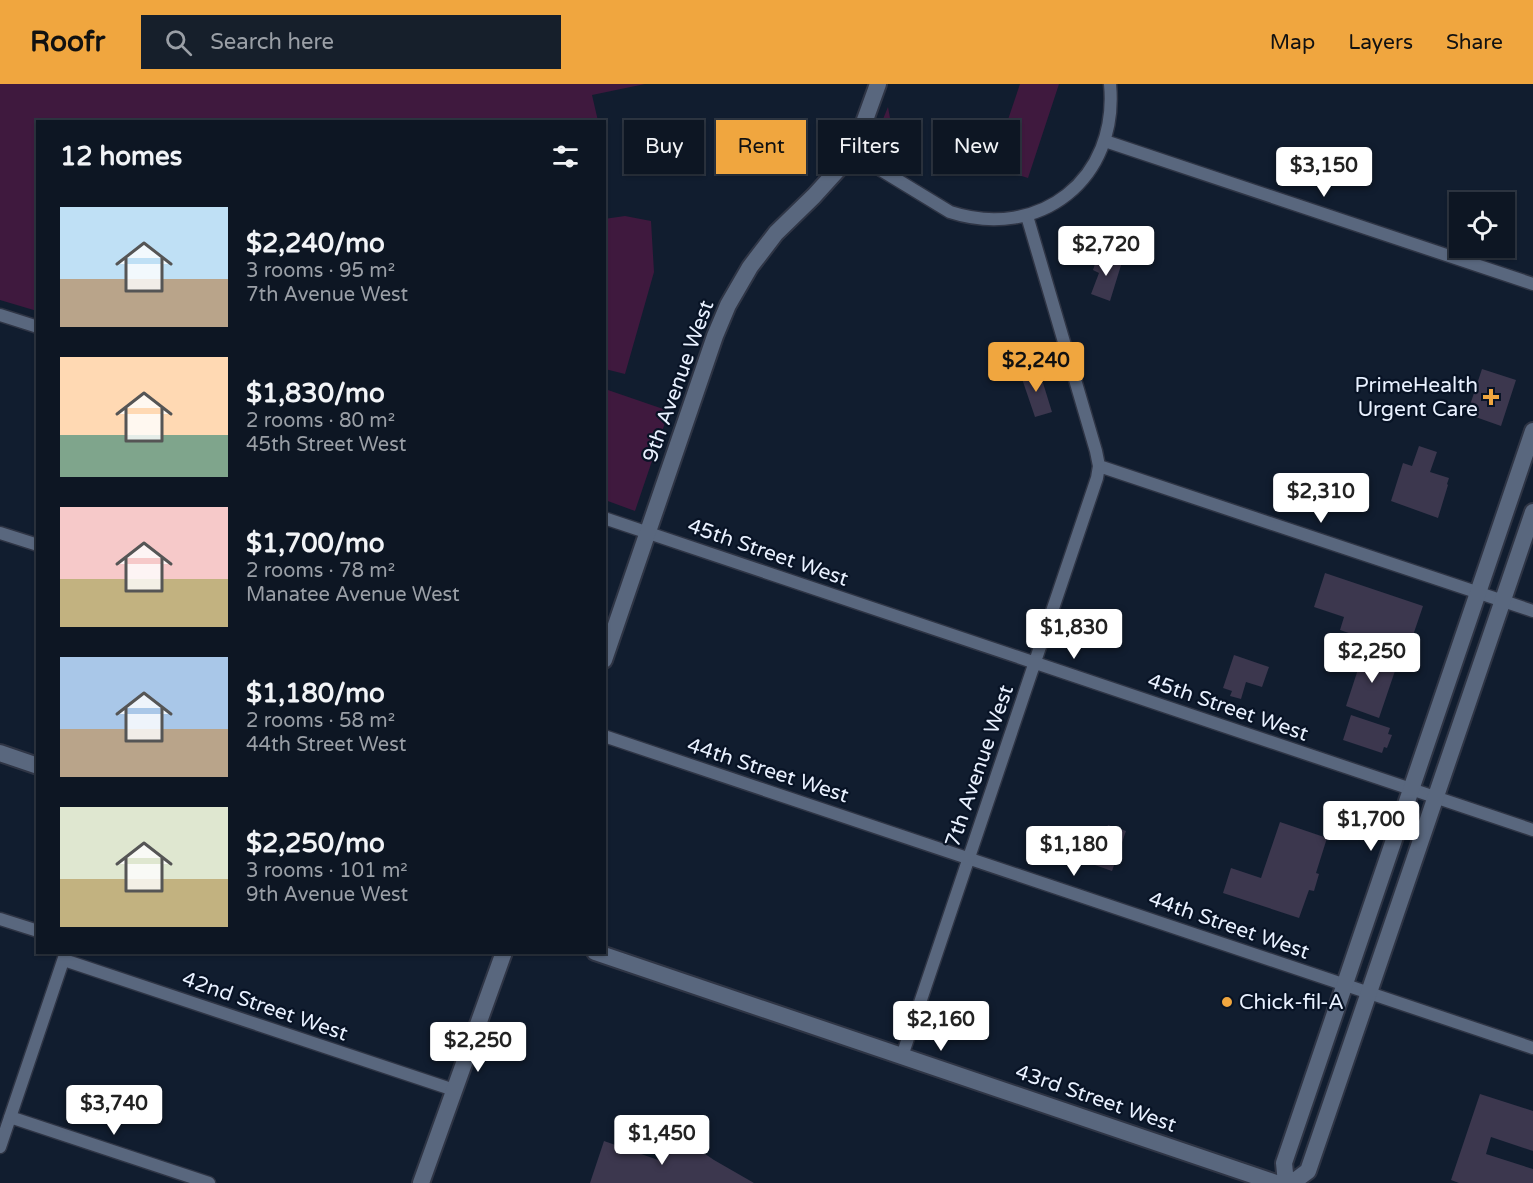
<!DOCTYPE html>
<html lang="en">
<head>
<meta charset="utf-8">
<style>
	body { margin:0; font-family:"Varela Round",sans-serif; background:#161f2b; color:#f1f3f6; height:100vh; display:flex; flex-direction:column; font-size:22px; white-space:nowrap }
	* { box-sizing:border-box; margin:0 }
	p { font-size:20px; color:#9a9fa6 }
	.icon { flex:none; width:33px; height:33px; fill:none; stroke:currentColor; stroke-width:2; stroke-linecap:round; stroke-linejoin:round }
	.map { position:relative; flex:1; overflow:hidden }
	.drawer { position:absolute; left:36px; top:36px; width:570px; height:834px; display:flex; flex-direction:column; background:#0d1623; border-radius:0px; box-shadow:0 2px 4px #0004,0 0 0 2px #2d3541 }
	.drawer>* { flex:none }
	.guide { position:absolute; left:624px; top:36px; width:570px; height:54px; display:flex; gap:12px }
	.fabs { position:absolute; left:1449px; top:108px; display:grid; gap:12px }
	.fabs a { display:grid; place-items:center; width:66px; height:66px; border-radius:0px; background:#0d1623; box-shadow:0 2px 4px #0004,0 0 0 2px #2d3541; font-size:30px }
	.price { position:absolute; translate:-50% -51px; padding:0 14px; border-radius:6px; background:#fff; color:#222; font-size:20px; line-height:39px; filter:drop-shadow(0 2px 3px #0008) }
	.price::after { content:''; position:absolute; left:50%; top:36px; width:18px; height:14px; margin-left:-9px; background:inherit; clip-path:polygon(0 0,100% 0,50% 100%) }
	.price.on { background:#f0a63f; color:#111 }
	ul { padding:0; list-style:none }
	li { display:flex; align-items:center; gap:18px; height:150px; padding:0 24px }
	li span { display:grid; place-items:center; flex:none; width:168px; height:120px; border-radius:0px; color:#555 }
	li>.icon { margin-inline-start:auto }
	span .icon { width:72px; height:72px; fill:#fffc; stroke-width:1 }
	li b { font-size:26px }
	h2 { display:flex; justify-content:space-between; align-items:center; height:72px; padding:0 24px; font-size:26px }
	.pill { padding:0 21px; border-radius:0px; background:#0d1623; box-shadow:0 2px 4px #0004,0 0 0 2px #2d3541; font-size:21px; line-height:54px }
	.pill.on { background:#f0a63f; color:#111 }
	header { display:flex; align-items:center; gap:36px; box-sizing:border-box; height:84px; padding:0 30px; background:#f0a63f; color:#111 }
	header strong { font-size:28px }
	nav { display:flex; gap:33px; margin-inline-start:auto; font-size:21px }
	.search { width:420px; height:54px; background:#161f2b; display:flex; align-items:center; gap:15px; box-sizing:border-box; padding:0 21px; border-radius:0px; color:#9a9fa6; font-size:22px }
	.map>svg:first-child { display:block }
	.green { fill:#3f193e }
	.building { fill:#3c374e }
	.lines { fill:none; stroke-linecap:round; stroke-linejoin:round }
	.street-casing { stroke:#2f3545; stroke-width:15 }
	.secondary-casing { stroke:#2f3545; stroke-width:20 }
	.street { stroke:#59677e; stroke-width:12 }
	.secondary { stroke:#59677e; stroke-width:16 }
	.poi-dot { fill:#f0a63f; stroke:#081325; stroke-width:2 }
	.labels { text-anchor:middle; stroke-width:4.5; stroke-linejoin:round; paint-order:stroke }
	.street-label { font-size:21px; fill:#e9f1ff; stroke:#081325 }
	.poi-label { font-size:21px; fill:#e9f1ff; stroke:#081325; text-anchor:end }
</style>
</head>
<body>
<header>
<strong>Roofr</strong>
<div class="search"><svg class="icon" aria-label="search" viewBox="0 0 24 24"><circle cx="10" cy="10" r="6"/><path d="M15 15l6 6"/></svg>Search here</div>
<nav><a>Map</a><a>Layers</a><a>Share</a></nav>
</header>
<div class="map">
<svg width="1533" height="1099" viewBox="0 0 1533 1099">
	<rect width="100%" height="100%" fill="#111d2f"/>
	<path class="green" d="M0,0h645l-53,11 6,26 -560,1 -1,189 -37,-11z
		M1020,0h39l-31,94 -36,-11z
		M888,23l6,33 15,28 -2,4 -29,-18 -6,-8z
		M625,132l26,5 3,51 -29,102 -20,-5 -1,-150z
		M605,305l64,22 -34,100 -30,-11z"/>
	<path class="building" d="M1098,171l24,7 -12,39 -19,-7 8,-21 -6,-3z
		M1036,284l4,15h3l9,29 -17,5 -15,-44z
		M1482,285l34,11 -15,46 -34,-12z
		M1419,362l18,6 -7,20 19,6 -2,6 1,1 -10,33 -47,-17 12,-38 9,3z
		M1325,489l98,33 -16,47 -67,-23 4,-13 -30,-10z
		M1364,567l34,11 -19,56 -33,-12z
		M1234,571l35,12 -7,20 -16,-5 -5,17 -11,-3 2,-5 -9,-3z
		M1351,631l39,13 -2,6 4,1 -5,13 -3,-1 -2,6 -39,-13z
		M1280,738l47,16 -11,35 3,1 -5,17 -5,-1 -10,28 -76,-25 8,-25 30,10z
		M1108,741l18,6 -14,40 -17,-6z
		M1480,1010l53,17v40l-42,-14 -5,17 47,15v14h-74l-8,-3z
		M674,1049l40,27 40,23h-164l14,-42 60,21 4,-6 -6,-6z"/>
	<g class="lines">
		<g class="street-casing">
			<path id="street" d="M1105,57l428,143
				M853,69l97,59c90,29 169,-33 160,-128
				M0,231l38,12
				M1099,382l434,145
				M604,434l929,312
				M0,449l38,12
				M604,652l929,312
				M0,835l38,12
				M64,876l390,130
				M902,972l195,-578 2,-12 -3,-15 -69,-235
				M10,1033l199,66
				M0,1063l66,-195"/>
		</g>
		<g class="secondary-casing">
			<path id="secondary" d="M604,576l111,-324 13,-31 22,-38 26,-34 38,-37 39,-43 25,-69
				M0,669l38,13
				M595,868l681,231
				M421,1099l83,-231
				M1286,1099l-2,-20 249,-732
				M1292,1099l16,-12 225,-659"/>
		</g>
		<use href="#street" class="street"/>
		<use href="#secondary" class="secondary"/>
	</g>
	<g class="poi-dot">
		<path d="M1488 304h6v6h6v6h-6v6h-6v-6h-6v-6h6z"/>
		<circle cx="1227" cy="918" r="6"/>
	</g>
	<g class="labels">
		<g class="street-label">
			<text transform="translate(678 297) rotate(-70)" y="7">9th Avenue West</text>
			<text transform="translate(768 468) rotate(19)" y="7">45th Street West</text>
			<text transform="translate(1228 623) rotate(19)" y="7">45th Street West</text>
			<text transform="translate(979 682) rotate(-71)" y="7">7th Avenue West</text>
			<text transform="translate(768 686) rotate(18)" y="7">44th Street West</text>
			<text transform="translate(1229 841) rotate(19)" y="7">44th Street West</text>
			<text transform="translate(265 922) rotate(19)" y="7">42nd Street West</text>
			<text transform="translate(1096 1014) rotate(19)" y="7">43rd Street West</text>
		</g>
		<g class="poi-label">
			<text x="1478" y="308">PrimeHealth<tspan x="1478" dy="24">Urgent Care</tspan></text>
			<text x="1239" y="925" text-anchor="start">Chick-fil-A</text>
		</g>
	</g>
</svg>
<div class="fabs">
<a><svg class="icon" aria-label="locate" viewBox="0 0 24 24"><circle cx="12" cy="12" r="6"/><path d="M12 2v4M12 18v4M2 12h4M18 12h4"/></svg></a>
</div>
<b class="price" style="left:1324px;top:114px">$3,150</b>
<b class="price" style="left:1106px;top:193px">$2,720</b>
<b class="price on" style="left:1036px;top:309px">$2,240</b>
<b class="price" style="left:1321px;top:440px">$2,310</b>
<b class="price" style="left:1074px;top:576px">$1,830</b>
<b class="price" style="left:1372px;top:600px">$2,250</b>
<b class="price" style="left:1371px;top:768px">$1,700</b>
<b class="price" style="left:1074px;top:793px">$1,180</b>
<b class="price" style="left:941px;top:968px">$2,160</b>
<b class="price" style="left:478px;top:989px">$2,250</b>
<b class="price" style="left:114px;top:1052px">$3,740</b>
<b class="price" style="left:662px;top:1082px">$1,450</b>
<div class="guide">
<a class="pill">Buy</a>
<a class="pill on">Rent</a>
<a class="pill">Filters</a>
<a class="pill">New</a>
</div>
<section class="drawer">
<h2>12 homes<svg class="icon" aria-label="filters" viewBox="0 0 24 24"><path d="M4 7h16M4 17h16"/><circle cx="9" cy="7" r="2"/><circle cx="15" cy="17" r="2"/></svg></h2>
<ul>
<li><span style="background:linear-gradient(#bfe0f5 60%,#b9a48a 0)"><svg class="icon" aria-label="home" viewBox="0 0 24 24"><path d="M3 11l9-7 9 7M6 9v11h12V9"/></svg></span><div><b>$2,240/mo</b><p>3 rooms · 95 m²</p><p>7th Avenue West</p></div></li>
<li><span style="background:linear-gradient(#ffd9b3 65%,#7fa58c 0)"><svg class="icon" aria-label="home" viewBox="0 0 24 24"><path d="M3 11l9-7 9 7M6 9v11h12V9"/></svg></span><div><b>$1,830/mo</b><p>2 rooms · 80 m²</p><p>45th Street West</p></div></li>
<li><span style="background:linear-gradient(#f6c9c9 60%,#c2b280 0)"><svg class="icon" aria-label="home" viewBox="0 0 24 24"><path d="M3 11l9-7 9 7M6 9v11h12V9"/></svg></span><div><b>$1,700/mo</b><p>2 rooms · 78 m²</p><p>Manatee Avenue West</p></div></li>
<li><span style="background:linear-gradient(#a9c7e8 60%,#b9a48a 0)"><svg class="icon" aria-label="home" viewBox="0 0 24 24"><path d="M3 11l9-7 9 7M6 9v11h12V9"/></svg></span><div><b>$1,180/mo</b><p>2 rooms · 58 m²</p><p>44th Street West</p></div></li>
<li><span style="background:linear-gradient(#dfe7d0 60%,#c2b280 0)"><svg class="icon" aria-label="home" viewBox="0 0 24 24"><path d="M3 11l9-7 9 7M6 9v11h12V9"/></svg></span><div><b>$2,250/mo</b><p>3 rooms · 101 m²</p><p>9th Avenue West</p></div></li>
</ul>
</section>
</div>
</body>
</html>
